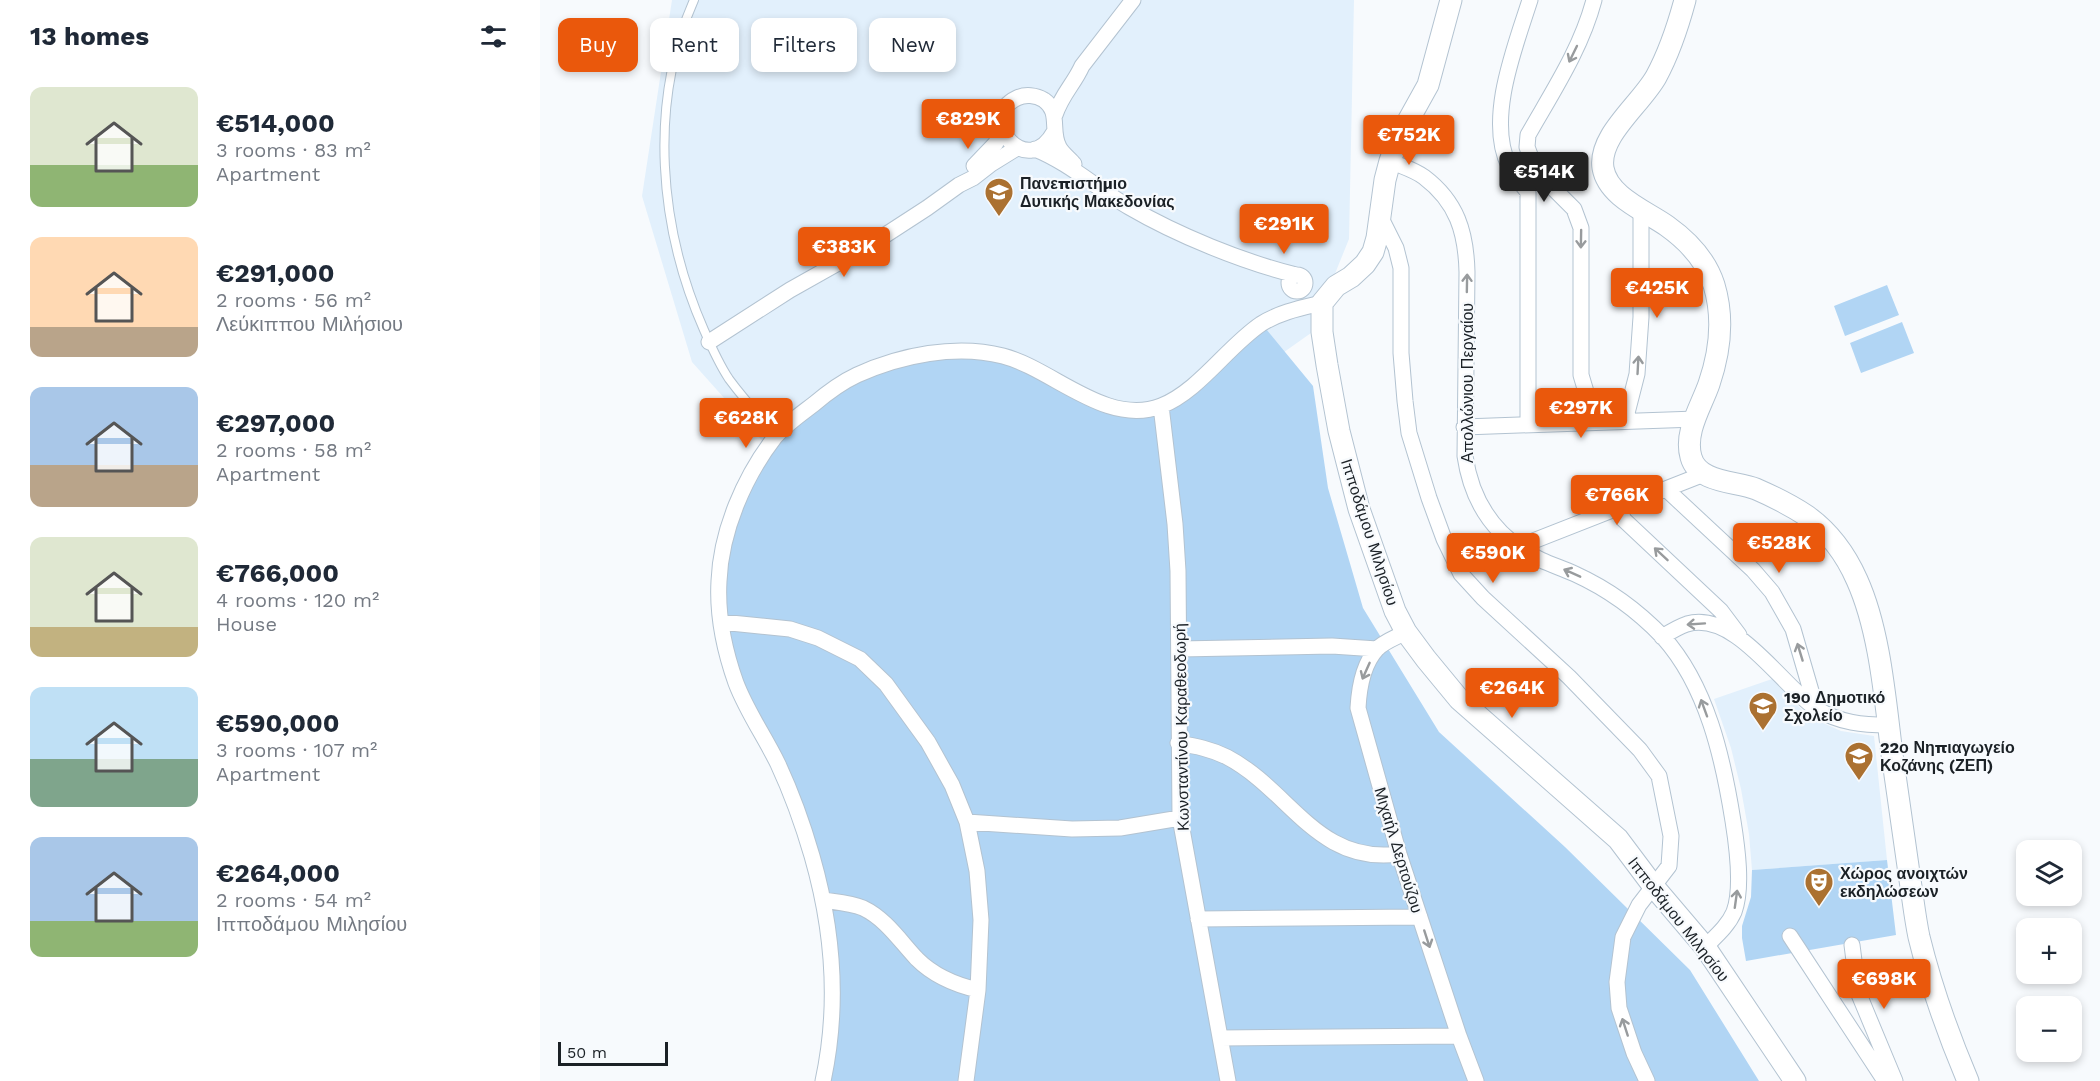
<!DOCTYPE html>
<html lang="en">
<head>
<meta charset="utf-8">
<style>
	body { margin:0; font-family:"Work Sans",sans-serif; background:#f2f2f3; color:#1f2937; height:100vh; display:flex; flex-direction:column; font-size:22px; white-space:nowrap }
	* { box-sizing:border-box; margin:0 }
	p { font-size:20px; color:#747a83 }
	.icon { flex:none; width:33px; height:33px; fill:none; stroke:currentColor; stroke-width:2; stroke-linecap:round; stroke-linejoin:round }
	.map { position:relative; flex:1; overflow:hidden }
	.drawer { display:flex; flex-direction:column; background:#fff; width:540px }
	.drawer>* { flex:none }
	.banner { position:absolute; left:18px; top:18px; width:570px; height:54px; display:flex; gap:12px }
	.tools { position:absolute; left:1476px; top:840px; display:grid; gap:12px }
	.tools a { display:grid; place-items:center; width:66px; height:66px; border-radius:12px; background:#fff; box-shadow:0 3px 9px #0003; font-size:30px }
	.scale { position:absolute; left:18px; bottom:15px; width:110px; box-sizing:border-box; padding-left:6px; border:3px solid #1b2126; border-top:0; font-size:16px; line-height:21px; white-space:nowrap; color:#1b2126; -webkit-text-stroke:4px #f7fafd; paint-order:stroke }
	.price { position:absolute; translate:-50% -51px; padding:0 14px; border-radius:6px; background:#ea580c; color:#fff; font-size:20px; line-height:39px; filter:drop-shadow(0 2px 3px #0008) }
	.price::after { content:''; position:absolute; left:50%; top:36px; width:18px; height:14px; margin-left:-9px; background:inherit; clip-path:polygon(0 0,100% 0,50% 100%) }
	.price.active { background:#222; color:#fff }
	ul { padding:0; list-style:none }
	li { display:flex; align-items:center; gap:18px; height:150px; padding:0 30px }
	li span { display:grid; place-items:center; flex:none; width:168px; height:120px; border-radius:12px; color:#555 }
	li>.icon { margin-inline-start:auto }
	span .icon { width:72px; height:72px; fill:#fffc; stroke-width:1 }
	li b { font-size:26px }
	h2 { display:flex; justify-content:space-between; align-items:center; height:72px; padding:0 30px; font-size:26px }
	.chip { padding:0 21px; border-radius:12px; background:#fff; box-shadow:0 3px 9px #0003; font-size:21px; line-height:54px }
	.chip.active { background:#ea580c; color:#fff }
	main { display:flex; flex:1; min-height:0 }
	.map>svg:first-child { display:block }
	.built { fill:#e2f0fc }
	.green { fill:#b1d5f4 }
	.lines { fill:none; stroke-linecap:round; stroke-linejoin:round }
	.lane-casing { stroke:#b3c3d1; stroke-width:10 }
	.street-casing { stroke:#b3c3d1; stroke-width:17 }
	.secondary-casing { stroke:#b3c3d1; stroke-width:23 }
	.lane { stroke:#fff; stroke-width:8 }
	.street { stroke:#fff; stroke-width:15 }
	.secondary { stroke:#fff; stroke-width:21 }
	.oneway { stroke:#989b9d }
	.labels { text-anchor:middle; stroke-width:4.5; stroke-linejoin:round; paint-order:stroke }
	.poi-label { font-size:16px; font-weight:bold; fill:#1b2126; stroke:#f7fafd; text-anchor:start }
	.street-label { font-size:16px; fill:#1b2126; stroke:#f7fafd }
</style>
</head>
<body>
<main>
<section class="drawer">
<h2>13 homes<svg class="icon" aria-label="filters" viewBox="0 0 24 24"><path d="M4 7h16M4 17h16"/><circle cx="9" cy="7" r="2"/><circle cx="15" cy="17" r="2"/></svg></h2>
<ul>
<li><span style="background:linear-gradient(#dfe7d0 65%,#8fb573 0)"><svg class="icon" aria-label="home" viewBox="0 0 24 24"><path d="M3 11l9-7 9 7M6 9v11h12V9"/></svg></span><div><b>€514,000</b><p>3 rooms · 83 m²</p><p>Apartment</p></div></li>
<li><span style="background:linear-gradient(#ffd9b3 75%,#b9a48a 0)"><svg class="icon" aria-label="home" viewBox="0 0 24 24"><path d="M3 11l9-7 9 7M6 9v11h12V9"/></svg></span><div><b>€291,000</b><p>2 rooms · 56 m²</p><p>Λεύκιππου Μιλήσιου</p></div></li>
<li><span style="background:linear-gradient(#a9c7e8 65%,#b9a48a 0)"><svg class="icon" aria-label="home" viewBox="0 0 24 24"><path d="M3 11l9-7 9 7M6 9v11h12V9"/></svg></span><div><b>€297,000</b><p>2 rooms · 58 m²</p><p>Apartment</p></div></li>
<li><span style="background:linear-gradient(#dfe7d0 75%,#c2b280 0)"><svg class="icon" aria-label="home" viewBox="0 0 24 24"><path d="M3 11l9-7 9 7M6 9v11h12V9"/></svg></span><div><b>€766,000</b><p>4 rooms · 120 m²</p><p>House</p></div></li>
<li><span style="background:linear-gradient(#bfe0f5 60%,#7fa58c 0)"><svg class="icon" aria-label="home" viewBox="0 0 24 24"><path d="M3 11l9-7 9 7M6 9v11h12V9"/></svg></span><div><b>€590,000</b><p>3 rooms · 107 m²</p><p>Apartment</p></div></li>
<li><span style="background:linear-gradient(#a9c7e8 70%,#8fb573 0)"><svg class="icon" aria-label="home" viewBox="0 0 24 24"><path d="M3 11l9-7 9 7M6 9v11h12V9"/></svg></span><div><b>€264,000</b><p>2 rooms · 54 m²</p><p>Ιπποδάμου Μιλησίου</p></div></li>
</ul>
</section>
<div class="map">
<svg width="1560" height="1081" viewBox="0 0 1560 1081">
	<rect width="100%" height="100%" fill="#f7fafd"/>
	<path class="built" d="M132,0h682l-5,239 -38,94 -174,123 -345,18 -100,-112 -50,-166z
		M1232,679l29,30 22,14 18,8 33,5 13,124 -135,10 -3,-36 -8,-45 -10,-41 -17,-49z"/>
	<path class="green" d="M1347,285l12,30 -54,21 -11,-30z
		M1362,322l12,31 -53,20 -11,-30z
		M722,324l51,62 15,102 35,120 76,124 126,115 125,123 69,111h-936l10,-82 -21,-141 -67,-152 -26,-125 34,-113 78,-77 101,-38 72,3 94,46 63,4z
		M1347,860l9,75 -150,26 -4,-23v-12l9,-29 1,-27z"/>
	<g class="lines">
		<g class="lane-casing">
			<path id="lane" d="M154,0c-46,104 -35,228 10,330 7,16 15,34 25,49 14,19 31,38 48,56"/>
		</g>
		<g class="street-casing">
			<path id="street" d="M1054,0c-13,49 -41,91 -66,135l-1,12 9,24 38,38 7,19v147l14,47
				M515,115c7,-21 19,-31 27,-49l51,-66
				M514,132c-27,49 -79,-14 -37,-34 8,-4 19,-3 27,2 17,12 6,31 15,47 3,6 11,12 15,17
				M495,149c35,14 62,40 94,58 48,28 114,55 167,68
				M850,161c11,5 25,9 34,16 33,25 42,55 43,95l-2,184c7,48 31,83 76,104 11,5 23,9 34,14 33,15 63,37 88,63 44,49 60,121 70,184 4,25 10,67 1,91 -6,14 -18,24 -29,35
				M434,166l22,-23 5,-16
				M841,218l15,30 5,20v85l4,48 4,32 20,65 15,41 17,35 22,24 86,79 71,73 19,26 12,60 -2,30 -30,39 -16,32 -6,45 2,26 15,45 13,28
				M749 283a8 8 0 1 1 16 0a8 8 0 1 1-16 0Z
				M169,342l81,-52 80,-45 57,-37 32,-23 14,-7 18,-14 26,-16
				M621,406l14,118 3,47 2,247 48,263
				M1085,421l12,-47 4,-57v-108
				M988,425v-233c-7,-8 -14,-16 -19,-26 -23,-47 6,-119 21,-166
				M924,427l232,-8
				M1126,489l87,81 19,22 21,37 23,79
				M1083,506l-1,12 99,93 18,24
				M978,547l186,-73
				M181,622l69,7 28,9 42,21 26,25 42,58 24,43 15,37 10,49 4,49 -3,70 -12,91
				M866,632c-9,5 -23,10 -29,17 -14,15 -18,40 -19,59l41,146 60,182 17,45
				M1122,637c8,-5 16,-10 25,-13 49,-14 95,63 130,85 23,14 46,16 71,16
				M639,649l153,-3 45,3
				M638,743c17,3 33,6 49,14 63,33 90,108 172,97
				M427,822l105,7 48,-1 60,-10
				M283,900c13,2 28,3 40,8 23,11 37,33 54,51 16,16 39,26 61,31
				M658,919l222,-2
				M1250,936l95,145
				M1312,945l6,47 37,89
				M680,1038l239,-2
				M283,1081c16,-74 10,-152 -11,-225 -9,-31 -20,-62 -34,-92 -13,-27 -31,-52 -42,-81 -11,-31 -19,-68 -17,-102 2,-50 25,-104 56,-144 10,-12 26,-23 39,-33 13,-11 28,-22 43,-29 44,-20 99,-31 146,-19 50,13 103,71 158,50 38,-15 66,-59 100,-82 19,-12 40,-16 61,-21"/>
		</g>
		<g class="secondary-casing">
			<path id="secondary" d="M911,0l-23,85 -30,54 -8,22 -5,19 -8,58 -4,14 -8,12 -14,13 -15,9 -14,17v29l5,33 12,66 20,78 36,102 11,21 20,27 33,40 159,140 36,48 51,60 90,134
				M1145,0c-7,26 -16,53 -29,77 -16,28 -58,59 -53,91 5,29 43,43 64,58 21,15 39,34 47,59 10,33 6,67 -5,99 -8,23 -25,48 -18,73 7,26 44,24 65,32 16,7 36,17 51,27 22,16 39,39 50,64 23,51 28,119 35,174 6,42 12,84 18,126 3,19 5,38 9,57 12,49 29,97 49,144"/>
		</g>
		<use href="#lane" class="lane"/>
		<use href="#street" class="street"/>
		<use href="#secondary" class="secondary"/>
	</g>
	<defs><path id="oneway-shaft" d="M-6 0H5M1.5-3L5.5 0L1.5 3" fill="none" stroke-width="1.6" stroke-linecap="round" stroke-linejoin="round" transform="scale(1.5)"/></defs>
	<g class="oneway">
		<use href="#oneway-shaft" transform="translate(1033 54) rotate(116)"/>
		<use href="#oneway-shaft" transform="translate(1041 239) rotate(91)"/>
		<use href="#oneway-shaft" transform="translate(927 283) rotate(-89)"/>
		<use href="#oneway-shaft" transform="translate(1098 365) rotate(-87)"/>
		<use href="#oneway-shaft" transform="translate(1121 554) rotate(-137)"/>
		<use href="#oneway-shaft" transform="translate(1032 573) rotate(-156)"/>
		<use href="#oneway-shaft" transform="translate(1156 624) rotate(176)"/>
		<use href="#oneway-shaft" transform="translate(1260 652) rotate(-107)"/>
		<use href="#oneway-shaft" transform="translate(826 671) rotate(114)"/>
		<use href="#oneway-shaft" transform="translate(1164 708) rotate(-110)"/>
		<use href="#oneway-shaft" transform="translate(1196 899) rotate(-82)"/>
		<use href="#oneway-shaft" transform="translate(887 939) rotate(72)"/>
		<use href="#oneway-shaft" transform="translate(1085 1027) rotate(-108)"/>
	</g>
	<defs>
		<g id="university-pin" transform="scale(1.5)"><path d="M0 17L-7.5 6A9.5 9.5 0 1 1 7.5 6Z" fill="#ab7131" stroke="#f7fafd"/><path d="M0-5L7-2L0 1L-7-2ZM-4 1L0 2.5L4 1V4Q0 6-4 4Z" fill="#fff"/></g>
		<g id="school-pin" transform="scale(1.5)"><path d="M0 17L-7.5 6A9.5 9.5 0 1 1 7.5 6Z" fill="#ab7131" stroke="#f7fafd"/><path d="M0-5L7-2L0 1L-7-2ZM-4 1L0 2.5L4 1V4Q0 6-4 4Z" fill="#fff"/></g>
		<g id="theatre-pin" transform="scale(1.5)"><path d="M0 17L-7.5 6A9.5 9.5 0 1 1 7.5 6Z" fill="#ab7131" stroke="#f7fafd"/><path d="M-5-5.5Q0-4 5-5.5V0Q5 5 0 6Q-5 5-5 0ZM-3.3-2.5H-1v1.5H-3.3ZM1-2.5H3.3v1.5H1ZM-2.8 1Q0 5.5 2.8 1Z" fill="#fff"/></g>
	</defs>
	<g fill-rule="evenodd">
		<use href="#university-pin" x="459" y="192"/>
		<use href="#school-pin" x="1223" y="706"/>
		<use href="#school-pin" x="1319" y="756"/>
		<use href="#theatre-pin" x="1279" y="882"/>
	</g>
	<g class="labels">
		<g class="poi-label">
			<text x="480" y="189">Πανεπιστήμιο<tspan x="480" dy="18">Δυτικής Μακεδονίας</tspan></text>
			<text x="1244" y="703">19ο Δημοτικό<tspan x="1244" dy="18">Σχολείο</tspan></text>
			<text x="1340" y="753">22ο Νηπιαγωγείο<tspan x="1340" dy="18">Κοζάνης (ΖΕΠ)</tspan></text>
			<text x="1300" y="879">Χώρος ανοιχτών<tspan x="1300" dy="18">εκδηλώσεων</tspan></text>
		</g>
		<g class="street-label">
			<text transform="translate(927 383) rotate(-90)" y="6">Απολλώνιου Περγαίου</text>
			<text transform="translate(830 532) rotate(72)" y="6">Ιπποδάμου Μιλησίου</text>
			<text transform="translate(641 727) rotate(-91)" y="6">Κωνσταντίνου Καραθεοδωρή</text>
			<text transform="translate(859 850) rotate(73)" y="6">Μιχαήλ Δερτούζου</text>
			<text transform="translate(1139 919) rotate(52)" y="6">Ιπποδάμου Μιλησίου</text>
		</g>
	</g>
</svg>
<div class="tools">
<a><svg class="icon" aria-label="layers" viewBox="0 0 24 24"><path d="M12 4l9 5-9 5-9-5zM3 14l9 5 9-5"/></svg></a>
<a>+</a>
<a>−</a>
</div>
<div class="scale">50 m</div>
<b class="price" style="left:428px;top:150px">€829K</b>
<b class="price" style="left:869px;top:166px">€752K</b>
<b class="price active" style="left:1004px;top:203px">€514K</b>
<b class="price" style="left:744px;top:255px">€291K</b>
<b class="price" style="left:304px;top:278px">€383K</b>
<b class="price" style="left:1117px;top:319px">€425K</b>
<b class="price" style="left:1041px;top:439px">€297K</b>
<b class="price" style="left:206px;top:449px">€628K</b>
<b class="price" style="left:1077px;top:526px">€766K</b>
<b class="price" style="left:1239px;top:574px">€528K</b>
<b class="price" style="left:953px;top:584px">€590K</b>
<b class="price" style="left:972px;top:719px">€264K</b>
<b class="price" style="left:1344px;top:1010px">€698K</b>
<div class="banner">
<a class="chip active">Buy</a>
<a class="chip">Rent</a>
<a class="chip">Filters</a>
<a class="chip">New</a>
</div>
</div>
</main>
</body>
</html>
